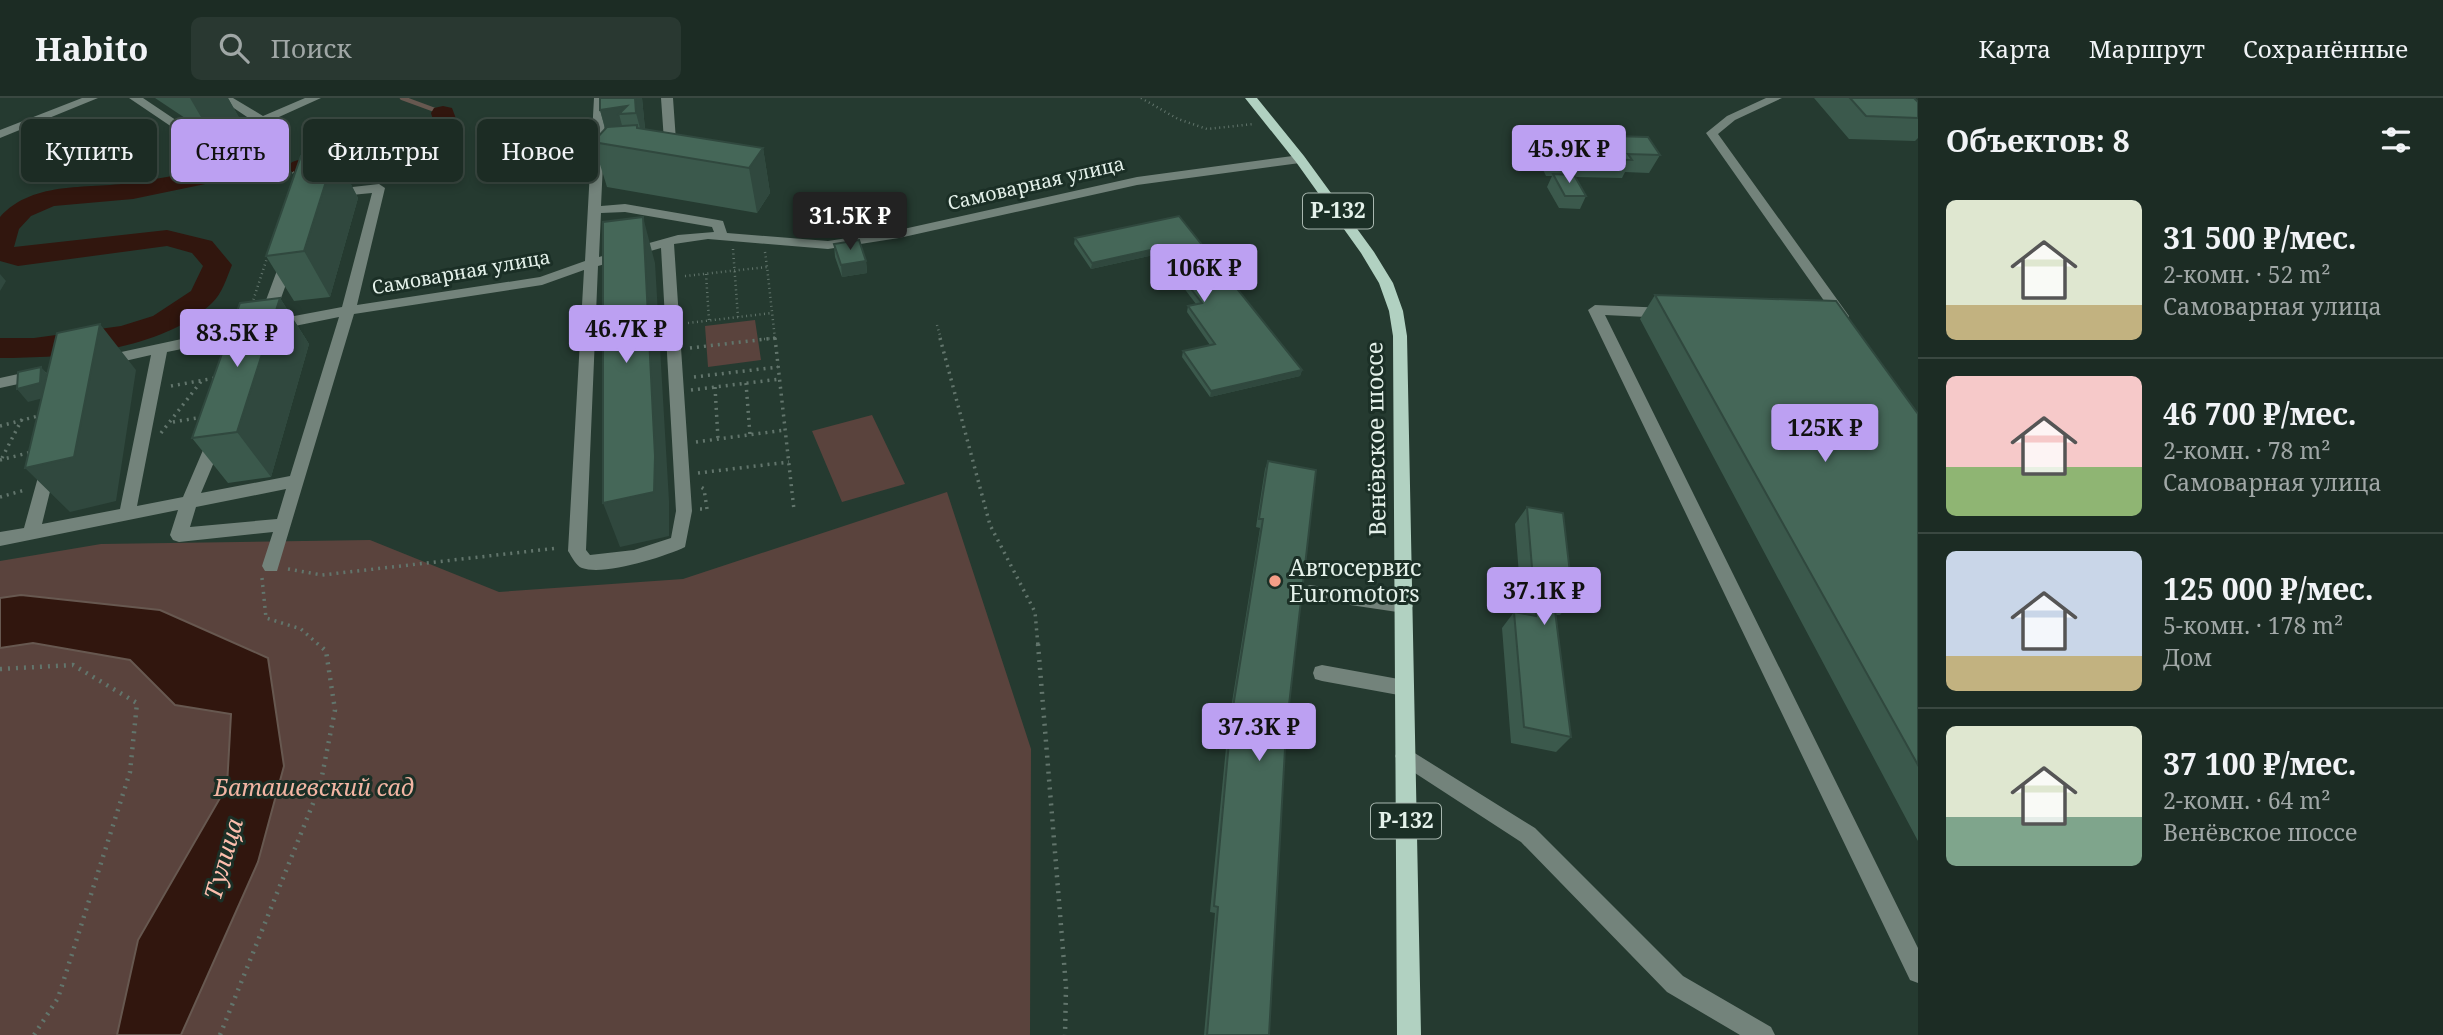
<!DOCTYPE html>
<html lang="ru">
<head>
<meta charset="utf-8">
<style>
	body { margin:0; font-family:"Noto Serif",serif; background:#293831; color:#f1f3f6; height:100vh; display:flex; flex-direction:column; font-size:26px; white-space:nowrap }
	* { box-sizing:border-box; margin:0 }
	p { font-size:23px; color:#a0a7a6 }
	.icon { flex:none; width:38px; height:38px; fill:none; stroke:currentColor; stroke-width:2; stroke-linecap:round; stroke-linejoin:round }
	.map { position:relative; flex:1; overflow:hidden }
	.panel { display:flex; flex-direction:column; background:#1c2c24; width:525px }
	.panel>* { flex:none }
	.hud { position:absolute; left:21px; top:21px; width:665px; height:63px; display:flex; gap:14px }
	.price { position:absolute; translate:-50% -60px; padding:0 16px; border-radius:7px; background:#bca0f2; color:#111; font-size:23px; line-height:46px; filter:drop-shadow(0 2px 4px #0008) }
	.price::after { content:''; position:absolute; left:50%; top:42px; width:21px; height:16px; margin-left:-10px; background:inherit; clip-path:polygon(0 0,100% 0,50% 100%) }
	.price.selected { background:#222; color:#fff }
	ul { padding:0; list-style:none }
	li { display:flex; align-items:center; gap:21px; height:175px; padding:0 28px }
	li+li { border-top:2px solid #3a4841 }
	li span { display:grid; place-items:center; flex:none; width:196px; height:140px; border-radius:10px; color:#555 }
	li>.icon { margin-inline-start:auto }
	span .icon { width:84px; height:84px; fill:#fffc; stroke-width:1 }
	li b { font-size:30px }
	h2 { display:flex; justify-content:space-between; align-items:center; height:84px; padding:0 28px; font-size:30px }
	.pill { padding:0 24px; border-radius:10px; background:#1c2c24; box-shadow:0 4px 10px #0003,0 0 0 2px #3a4841; font-size:24px; line-height:63px }
	.pill.selected { background:#bca0f2; color:#111 }
	header { display:flex; align-items:center; gap:42px; box-sizing:border-box; height:98px; padding:0 35px; background:#1c2c24; border-bottom:2px solid #3a4841 }
	header strong { font-size:33px }
	nav { display:flex; gap:38px; margin-inline-start:auto; font-size:24px }
	.search { width:490px; height:63px; background:#293831; display:flex; align-items:center; gap:18px; box-sizing:border-box; padding:0 24px; border-radius:10px; color:#a0a7a6; font-size:26px }
	main { display:flex; flex:1; min-height:0 }
	.map>svg:first-child { display:block }
	.green { fill:#5a433d }
	.water { fill:#31160e; stroke:#675850; stroke-width:2 }
	.lines { fill:none; stroke-linecap:round; stroke-linejoin:round }
	.stream { stroke:#675850; stroke-width:4.5 }
	.river { fill:#31160e; fill-rule:evenodd }
	.path-far2 { stroke:#62756c; stroke-width:2.5; stroke-dasharray:1 3.5; stroke-linecap:butt }
	.path-far1 { stroke:#62756c; stroke-width:3.5; stroke-dasharray:2 5; stroke-linecap:butt }
	.path { stroke:#62756c; stroke-width:4.5; stroke-dasharray:2 6; stroke-linecap:butt }
	.minor { fill:#73837b; fill-rule:evenodd }
	.major { fill:#b1d1c1; fill-rule:evenodd }
	.wall { fill:#3b594c }
	.shaded-wall { fill:#30483e }
	.building { fill:#456758; stroke:#30483e; stroke-width:2 }
	.poi-dot { fill:#f49e87; stroke:#1b2f26; stroke-width:2.5 }
	.labels { text-anchor:middle; stroke-width:6; stroke-linejoin:round; paint-order:stroke }
	.far-street-label { font-size:19px; fill:#e4f1ea; stroke:#1b2f26 }
	.shield { fill:#1b2f26; stroke:#a8b7af; stroke-width:2 }
	.shield-label { font-size:21px; font-weight:bold; fill:#e4f1ea }
	.street-label { font-size:23px; fill:#e4f1ea; stroke:#1b2f26 }
	.poi-label { font-size:23px; fill:#e4f1ea; stroke:#1b2f26; text-anchor:start }
	.park-label { font-size:23px; font-style:italic; fill:#f3b5a3; stroke:#1b2f26 }
	.water-label { font-size:24px; font-style:italic; fill:#fdbead; stroke:#1b2f26 }
</style>
</head>
<body>
<header>
<strong>Habito</strong>
<div class="search"><svg class="icon" aria-label="search" viewBox="0 0 24 24"><circle cx="10" cy="10" r="6"/><path d="M15 15l6 6"/></svg>Поиск</div>
<nav><a>Карта</a><a>Маршрут</a><a>Сохранённые</a></nav>
</header>
<main>
<div class="map">
<svg width="1918" height="937" viewBox="0 0 1918 937">
	<rect width="100%" height="100%" fill="#253a30"/>
	<path class="green" d="M755,222l6,40 -53,7 -3,-41z
		M872,317l33,69 -63,18 -30,-71z
		M947,394l84,257 -1,286h-1030v-474l101,-17 269,-4 129,52 184,-13z"/>
	<path class="water" d="M21,497l139,15 108,48 16,108 -26,96 -77,173h-64l21,-95 89,-154 4,-72 -56,-9 -45,-45 -97,-17 -33,5v-50z"/>
	<g class="lines">
		<path class="stream" d="M402,0l41,15"/>
		<path class="river" d="M443,8l9,2 9,24c-29,42 -114,44 -160,43l-9,-3 -4,-5 4,-5 9,-3c50,2 93,0 135,-29l-5,-17 3,-5z
			M269,58l9,3 4,5 -4,5 -145,30 -79,7 -23,10 -12,13 -5,18 153,-17 45,11 20,24c-5,12 -10,29 -20,38 -51,48 -145,55 -212,55v-20h34l87,-12 32,-10 38,-25 12,-25 -11,-13 -25,-7 -149,20 -18,-5v-44c34,-38 91,-27 137,-35 44,-7 88,-17 132,-26z"/>
		<path class="path-far2" d="M1141,0l37,21 29,10 47,-5
			M255,42l41,35
			M733,151l5,68
			M765,154l2,15
			M706,176l3,46
			M685,178l82,-9 8,72
			M252,206l16,-49
			M688,225l84,-10
			M937,227l4,14
			M764,241l11,-1"/>
		<path class="path-far1" d="M775,240l19,172
			M940,240l50,187 45,87 3,34
			M690,250l85,-10
			M694,279l84,-10
			M746,285l4,52
			M171,288l44,-8
			M715,289l3,52
			M691,292l89,-11
			M173,324l30,-5
			M0,328l42,-11
			M161,335l42,-54
			M696,344l89,-12
			M2,360l20,-39
			M0,362l32,-8
			M698,375l91,-11
			M0,399l25,-7
			M700,411h7l-3,-20 -3,-2
			M288,471l34,6 236,-27
			M262,480l4,40 35,11 19,17"/>
		<path class="path" d="M1038,546l28,343 -1,48
			M0,571l73,-4 64,38 -7,69 -72,226 -24,37
			M220,937l100,-249 15,-76 -9,-59 -8,-7"/>
		<path class="minor" d="M82,0h16l-98,40v-8z
			M129,0h14l64,43 46,-20 -34,-23h14l30,18 42,-18h16l-115,52z
			M594,0h12l-5,108 24,-2 93,16 5,1 4,12 101,8 71,-11 238,-53 163,-22 6,4 -6,4 -163,22 -238,53 -71,11 -120,-10 -34,5 18,267 -7,36c-21,10 -81,29 -103,21 -6,-2 -10,-11 -14,-17l16,-281 -42,15 -188,29 -77,257h-12l-3,-5 11,-34 -94,10 -6,-2 -3,-5 8,-25 -178,36v-14l24,-4 19,-69 6,-2 8,6 -15,61 78,-15 31,-154 -48,11 -7,-5 2,-4 163,-35 -2,-3 23,-62 7,-4 7,4 -23,63 69,-13 30,-114 -42,4 -6,-4 2,-3 53,-6 6,4 -28,117 183,-28 45,-16zM625,114l87,15 2,5 -36,3 -79,22 2,-44zM661,150l15,263 -5,27 -37,12 -44,5 -4,-5 12,-284zM339,219l-49,159 -89,17 24,-57 -8,-6 -8,6 -26,61 -46,9 30,-154zM286,391l-9,30 -87,8 6,-20z
			M661,0h12l4,57 -6,4 -6,-4z
			M1766,0h16l-47,22 -17,14 131,182v6h-10l-133,-189 21,-17z
			M1595,207l72,3 7,5 -7,5 -62,-3 313,633v35l-8,-3 -322,-670z
			M41,271l7,5 -2,4 -46,10v-10z
			M1310,487l94,14 6,2 3,5 -3,5 -6,2 -94,-14 -6,-2 -3,-5 3,-5z
			M1322,567l82,15 7,2 3,6 -3,6 -7,2 -82,-15 -7,-2 -2,-6 2,-6z
			M1405,649l130,81 148,148 88,51 4,8h-35l-73,-43 -146,-150 -123,-80 -3,-6 3,-6z"/>
		<path class="major" d="M1245,0h12l47,58 70,96 19,31 10,28 4,25 14,699h-24l-4,-699 -4,-25 -10,-28 -18,-30 -65,-91z"/>
	</g>
	<path class="wall" d="M155,0h73l14,25 -30,13z
		M600,0h42l3,31 118,19 7,45 -13,20 -150,-26 -14,-45 12,-13 -5,-19z
		M1814,0h100l4,4v36l-3,3 -66,-2z
		M1542,36l118,21 -11,18 -24,-1 -3,6 -47,-1 11,19 -6,13 -21,-1 -12,-21 5,-11h-6l-12,-25z
		M335,55l23,45 -28,99 -36,4 -28,-45z
		M1179,118l123,154 -2,6 -90,21 -28,-40 1,-6 27,-6 -23,-33 1,-6 8,-2 -38,-50 -67,15 -17,-25 1,-6z
		M834,146l32,17 1,12 -25,4 -7,-20z
		M1655,197l263,119v427l-278,-522z
		M280,200l29,46 -38,133 -43,6 -36,-45z
		M1268,363l18,270 -17,304h-65l11,-122 -5,-1 18,-185 32,-199 -4,-1 9,-58z
		M1527,409l46,92 -13,16h-4l15,122 -15,15 -45,-9 -9,-115 12,-16 8,1 -7,-89z"/>
	<path class="shaded-wall" d="M190,0h38l14,25 -30,13z
		M635,0h7l5,53h-1l-10,-38z
		M627,8l-8,8 9,34 -18,-3 -10,-35z
		M763,50l7,45 -13,20 -8,-45z
		M335,55l23,45 -28,99 -26,-46z
		M643,119l12,46 14,238v35l-49,11 -17,-44z
		M1159,150l-1,6 -67,15 1,-6z
		M866,163l1,12 -25,4 -1,-12z
		M0,176l6,7 -6,10z
		M280,200l29,46 -38,133 -34,-45z
		M100,226l36,46 -20,131 -46,11 -45,-44z
		M41,269l11,12 -1,17 -23,6 -11,-13z
		M1302,272l-2,6 -90,21 1,-6z"/>
	<path class="building" d="M600,0h35l1,15 -17,1 8,-8 -27,4z
		M1850,0h64l4,4v16l-52,-2z
		M637,27v3l126,20 -14,20 -156,-26 14,-15z
		M1542,36l106,3 12,18 -32,-1 4,6 -77,-2z
		M335,55l-31,98 -38,5 35,-100z
		M1553,76l21,1 12,21h-21z
		M1179,118l123,154 -91,21 -28,-40 32,-7 -27,-38 14,-3 -43,-55 -67,15 -17,-25z
		M643,119l12,239 -1,36 -51,11v-281z
		M859,142l7,21 -25,4 -7,-21z
		M1655,197l181,6 82,113v351z
		M280,200l-43,134 -45,6 48,-135z
		M100,226l-26,133 -49,11 32,-135z
		M41,269l-1,16 -23,6 1,-17z
		M1268,363l48,9 -30,261 -17,304h-62l11,-128 -4,-1 17,-186 32,-201h-4z
		M1527,409l36,6 10,86 -20,-4 18,142 -47,-10 -10,-115 22,4z"/>
	<circle class="poi-dot" cx="1275" cy="483" r="7"/>
	<g class="labels">
		<g class="far-street-label">
			<text transform="translate(1036 85) rotate(-13)" y="7">Самоварная улица</text>
			<text transform="translate(461 174) rotate(-10)" y="7">Самоварная улица</text>
		</g>
		<g class="shield">
			<rect x="1303" y="95.5" width="70" height="35" rx="5"/>
			<rect x="1371" y="705.5" width="70" height="35" rx="5"/>
		</g>
		<g class="shield-label">
			<text x="1338" y="120">Р-132</text>
			<text x="1406" y="730">Р-132</text>
		</g>
		<g class="street-label">
			<text transform="translate(1376 341) rotate(-91)" y="8">Венёвское шоссе</text>
		</g>
		<g class="poi-label">
			<text x="1289" y="478">Автосервис<tspan x="1289" dy="26">Euromotors</tspan></text>
		</g>
		<g class="park-label">
			<text x="314" y="698">Баташевский сад</text>
		</g>
		<g class="water-label">
			<text transform="translate(224 761) rotate(-74)" y="8">Тулица</text>
		</g>
	</g>
</svg>
<b class="price" style="left:1569px;top:87px">45.9K ₽</b>
<b class="price selected" style="left:850px;top:154px">31.5K ₽</b>
<b class="price" style="left:1204px;top:206px">106K ₽</b>
<b class="price" style="left:626px;top:267px">46.7K ₽</b>
<b class="price" style="left:237px;top:271px">83.5K ₽</b>
<b class="price" style="left:1825px;top:366px">125K ₽</b>
<b class="price" style="left:1544px;top:529px">37.1K ₽</b>
<b class="price" style="left:1259px;top:665px">37.3K ₽</b>
<div class="hud">
<a class="pill">Купить</a>
<a class="pill selected">Снять</a>
<a class="pill">Фильтры</a>
<a class="pill">Новое</a>
</div>
</div>
<section class="panel">
<h2>Объектов: 8<svg class="icon" aria-label="filters" viewBox="0 0 24 24"><path d="M4 7h16M4 17h16"/><circle cx="9" cy="7" r="2"/><circle cx="15" cy="17" r="2"/></svg></h2>
<ul>
<li><span style="background:linear-gradient(#dfe7d0 75%,#c2b280 0)"><svg class="icon" aria-label="home" viewBox="0 0 24 24"><path d="M3 11l9-7 9 7M6 9v11h12V9"/></svg></span><div><b>31 500 ₽/мес.</b><p>2-комн. · 52 m²</p><p>Самоварная улица</p></div></li>
<li><span style="background:linear-gradient(#f6c9c9 65%,#8fb573 0)"><svg class="icon" aria-label="home" viewBox="0 0 24 24"><path d="M3 11l9-7 9 7M6 9v11h12V9"/></svg></span><div><b>46 700 ₽/мес.</b><p>2-комн. · 78 m²</p><p>Самоварная улица</p></div></li>
<li><span style="background:linear-gradient(#c9d6e8 75%,#c2b280 0)"><svg class="icon" aria-label="home" viewBox="0 0 24 24"><path d="M3 11l9-7 9 7M6 9v11h12V9"/></svg></span><div><b>125 000 ₽/мес.</b><p>5-комн. · 178 m²</p><p>Дом</p></div></li>
<li><span style="background:linear-gradient(#dfe7d0 65%,#7fa58c 0)"><svg class="icon" aria-label="home" viewBox="0 0 24 24"><path d="M3 11l9-7 9 7M6 9v11h12V9"/></svg></span><div><b>37 100 ₽/мес.</b><p>2-комн. · 64 m²</p><p>Венёвское шоссе</p></div></li>
</ul>
</section>
</main>
</body>
</html>
